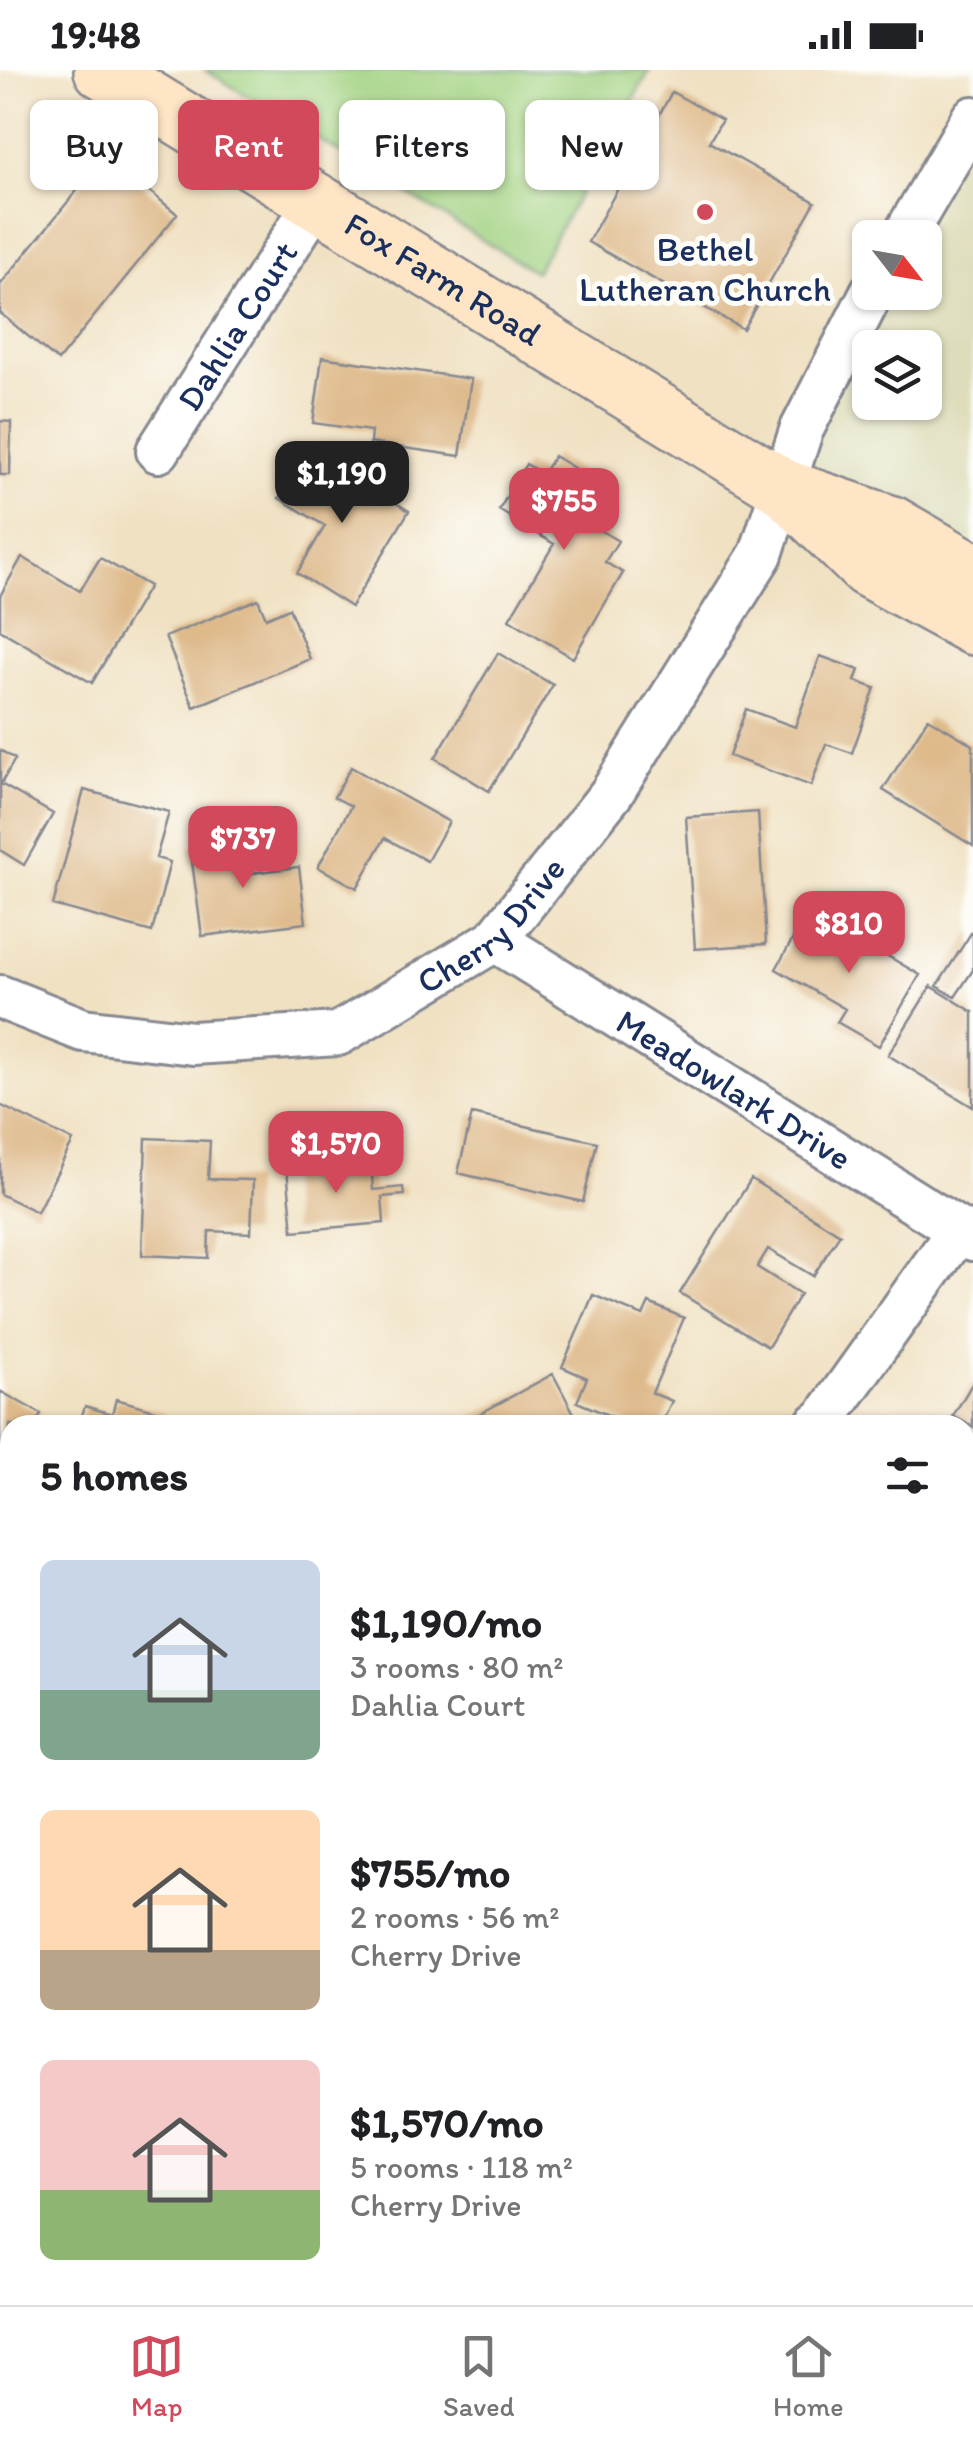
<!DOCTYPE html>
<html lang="en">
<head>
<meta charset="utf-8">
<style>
	body { margin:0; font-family:Itim,sans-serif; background:#f6f6f6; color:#202124; height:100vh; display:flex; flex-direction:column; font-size:38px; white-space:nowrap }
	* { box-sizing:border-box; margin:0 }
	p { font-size:32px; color:#757577 }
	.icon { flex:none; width:55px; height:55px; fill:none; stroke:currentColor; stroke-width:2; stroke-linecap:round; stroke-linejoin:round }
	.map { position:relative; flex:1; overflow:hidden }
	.panel { position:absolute; left:0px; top:1345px; width:975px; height:890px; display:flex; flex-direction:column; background:#fff; border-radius:30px 30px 0 0; box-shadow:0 2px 8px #0004 }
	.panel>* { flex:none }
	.top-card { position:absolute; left:30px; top:30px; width:915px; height:90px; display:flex; gap:20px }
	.needle { width:65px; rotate:121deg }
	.buttons { position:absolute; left:852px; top:150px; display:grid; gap:20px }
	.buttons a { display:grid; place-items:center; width:90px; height:90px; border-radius:15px; background:#fff; box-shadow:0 2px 8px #0004; font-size:50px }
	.price { position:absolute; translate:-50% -85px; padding:0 22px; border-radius:20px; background:#d1495b; color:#fff; font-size:32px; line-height:65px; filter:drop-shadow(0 2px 5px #0008) }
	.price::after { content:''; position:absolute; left:50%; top:60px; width:30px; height:22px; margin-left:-15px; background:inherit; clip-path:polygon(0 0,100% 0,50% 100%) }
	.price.active { background:#222; color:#fff }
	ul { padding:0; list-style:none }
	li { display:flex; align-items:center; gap:30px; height:250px; padding:0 40px }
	li span { display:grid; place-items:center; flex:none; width:280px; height:200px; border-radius:15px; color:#555 }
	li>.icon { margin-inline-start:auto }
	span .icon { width:120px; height:120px; fill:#fffc; stroke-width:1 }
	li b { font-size:42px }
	h2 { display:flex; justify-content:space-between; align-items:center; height:120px; padding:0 40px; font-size:42px }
	.pill { padding:0 35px; border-radius:15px; background:#fff; box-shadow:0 2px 8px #0004; font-size:35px; line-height:90px }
	.pill.active { background:#d1495b; color:#fff }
	.status { display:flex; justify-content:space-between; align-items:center; height:70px; padding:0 50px; background:#fff; direction:ltr }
	.status svg { height:28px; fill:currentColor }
	.dock { display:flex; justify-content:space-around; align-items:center; height:140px; border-top:2px solid #e0e0e0; background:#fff; font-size:28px; color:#757577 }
	.dock a { display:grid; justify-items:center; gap:5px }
	.dock .active { color:#d1495b }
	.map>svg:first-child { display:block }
	.built { fill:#deddbb; fill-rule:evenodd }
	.green { fill:#a1d281; stroke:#5e8070; stroke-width:2.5 }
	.building { fill:#deba8b }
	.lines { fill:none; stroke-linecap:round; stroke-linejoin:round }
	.street-casing { stroke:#868890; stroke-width:48 }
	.secondary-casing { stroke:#868890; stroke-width:60 }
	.street { stroke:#fff; stroke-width:42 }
	.secondary { stroke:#fee5c5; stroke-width:55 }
	.poi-dot { fill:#d1495b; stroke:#fdfcf7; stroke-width:4 }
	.labels { text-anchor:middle; stroke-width:10; stroke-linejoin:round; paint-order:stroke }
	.poi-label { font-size:35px; fill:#1b2f5e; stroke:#fdfcf7 }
	.street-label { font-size:35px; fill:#1b2f5e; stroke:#fdfcf7 }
</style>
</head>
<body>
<div class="status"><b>19:48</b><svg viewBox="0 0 49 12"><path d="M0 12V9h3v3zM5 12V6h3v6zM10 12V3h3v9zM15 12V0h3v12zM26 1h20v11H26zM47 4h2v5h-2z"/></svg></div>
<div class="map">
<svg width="973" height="2235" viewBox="0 0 973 2235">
	<rect width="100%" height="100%" fill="#fdfcf7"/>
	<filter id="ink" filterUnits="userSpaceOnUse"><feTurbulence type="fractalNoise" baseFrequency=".01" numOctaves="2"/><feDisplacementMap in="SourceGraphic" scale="20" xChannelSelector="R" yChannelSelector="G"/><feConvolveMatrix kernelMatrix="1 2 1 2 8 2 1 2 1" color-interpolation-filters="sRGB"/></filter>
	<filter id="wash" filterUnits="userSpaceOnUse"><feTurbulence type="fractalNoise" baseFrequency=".0048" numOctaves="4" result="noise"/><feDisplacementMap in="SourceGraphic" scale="40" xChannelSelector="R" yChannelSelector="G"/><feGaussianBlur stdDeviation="2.25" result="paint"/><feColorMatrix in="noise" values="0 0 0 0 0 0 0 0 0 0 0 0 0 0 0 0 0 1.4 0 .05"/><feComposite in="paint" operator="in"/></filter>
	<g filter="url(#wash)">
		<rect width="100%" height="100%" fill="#f0e1c2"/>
		<path class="built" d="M973,47v454l-190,-84 89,-194 53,-1v-54zM870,278h55v54h-55z"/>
		<path class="green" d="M205,0h445l-115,202z
			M973,1894v341h-973v-166l10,4v152h955v-326z"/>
		<g id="blocks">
			<path class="building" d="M672,22l50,28 -13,22 106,60 -72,127 -155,-87z
				M106,85l71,59 -119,147 -58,-48v-28z
				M322,287l149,22 -11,77 -90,-13 1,-12 -58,-8z
				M0,351l11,1 -1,53h-10z
				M308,380l101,61 -58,96 -54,-34 28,-47 -46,-28z
				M554,386l62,37 -21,34 23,14 -13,21 18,11 -50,85 -64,-39 45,-75 -55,-34 27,-46 17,10z
				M22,487l58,34 20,-33 49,28 -57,97 -92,-53v-34z
				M258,529l8,19 23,-10 21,51 -116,48 -29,-70z
				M498,583l55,32 -64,106 -54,-33z
				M820,586l39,14 -4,11 20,7 -23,65 -26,-9 -15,42 -82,-30 17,-47 49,18z
				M928,648l45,27v101l-90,-56z
				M0,680l15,9 -14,25 52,30 -29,51 -24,-15z
				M351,697l98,55 -22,39 -42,-23 -28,50 -39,-21 33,-61 -17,-9z
				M84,720l85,22 -13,46 14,4 -18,70 -99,-27z
				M758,742l8,132 -71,5 -9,-132z
				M248,770l4,33 47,-6 7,56 -104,13 -12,-89z
				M809,840l111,65 -41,71 -42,-24 8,-13 -69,-40z
				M973,860v40l-18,27 -18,-11z
				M931,916l42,26v95l-85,-52z
				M0,1035l73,36 -36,71 -37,-18z
				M472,1044l125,28 -14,60 -125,-29z
				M146,1068l64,3 -2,38 45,1 -2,53 -42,-2 -1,27 -66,-3z
				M371,1091l2,29 30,-3 1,8 -22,2 2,26 -91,8 -6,-62z
				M751,1109l89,55 -27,42 -45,-27 -11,18 43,27 -32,53 -88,-54z
				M593,1225l50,21 6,-13 35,15 -32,75 20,8 -11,24h-29l-55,-23 10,-24 -25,-11z
				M553,1304l27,51h-107l-3,-6z
				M973,1312v45l-20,-11z
				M0,1321l41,23 -6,11h-25v45l-10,18z
				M116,1329l49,14 -4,12h-82l6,-19 27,8z
				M965,1401l8,8v20l-8,8z
				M973,1590v107l-8,-19v-85z
				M6,1627l4,2v105l-10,-4v-90z
				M0,1814l10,4v80l-9,28z"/>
		</g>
	</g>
	<g filter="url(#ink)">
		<use href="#blocks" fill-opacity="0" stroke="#868890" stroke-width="2.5"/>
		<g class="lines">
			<g class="street-casing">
				<g id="street">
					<path d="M903,168l70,-120"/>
					<path id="s1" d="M158,381l159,-251"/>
					<path id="s2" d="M495,870l478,299"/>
					<path id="s3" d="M0,927l83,33 110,13 145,-9 157,-94 116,-146 150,-240 40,-123 71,-139"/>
					<path d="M816,1355l9,-7 134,-188"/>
					<path d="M0,1519l10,3"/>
					<path d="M965,1899l8,-5"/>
					<path d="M0,2069l10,4"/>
				</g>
			</g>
			<g class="secondary-casing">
				<g id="secondary">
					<path id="s4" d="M102,0l681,417 109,37 81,47"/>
					<path d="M792,426l75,73 106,58"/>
				</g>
			</g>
			<use href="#street" class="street"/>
			<use href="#secondary" class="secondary"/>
		</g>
	</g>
	<circle class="poi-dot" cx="705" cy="142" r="10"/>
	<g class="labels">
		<g class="poi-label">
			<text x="705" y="191">Bethel<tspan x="705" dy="40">Lutheran Church</tspan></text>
		</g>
		<g class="street-label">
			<text dy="12" stroke="none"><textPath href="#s4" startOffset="400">Fox Farm Road</textPath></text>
			<text dy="12" stroke="none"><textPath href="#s1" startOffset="148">Dahlia Court</textPath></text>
			<text dy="12" stroke="none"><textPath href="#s3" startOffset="535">Cherry Drive</textPath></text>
			<text dy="12" stroke="none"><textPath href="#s2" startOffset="282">Meadowlark Drive</textPath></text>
		</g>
	</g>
</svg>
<div class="buttons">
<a><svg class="needle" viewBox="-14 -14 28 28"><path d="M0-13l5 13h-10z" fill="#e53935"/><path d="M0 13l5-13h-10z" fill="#757577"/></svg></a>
<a><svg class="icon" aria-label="layers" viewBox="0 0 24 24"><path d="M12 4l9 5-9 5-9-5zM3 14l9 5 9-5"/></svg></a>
</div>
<b class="price active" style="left:342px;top:456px">$1,190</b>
<b class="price" style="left:564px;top:483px">$755</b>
<b class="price" style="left:243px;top:821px">$737</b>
<b class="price" style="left:849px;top:906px">$810</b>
<b class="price" style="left:336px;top:1126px">$1,570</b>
<div class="top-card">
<a class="pill">Buy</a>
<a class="pill active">Rent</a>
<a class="pill">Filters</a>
<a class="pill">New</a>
</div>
<section class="panel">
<h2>5 homes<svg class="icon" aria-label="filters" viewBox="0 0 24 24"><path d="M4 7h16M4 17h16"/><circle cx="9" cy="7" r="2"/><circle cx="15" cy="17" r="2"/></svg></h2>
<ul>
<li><span style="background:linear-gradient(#c9d6e8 65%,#7fa58c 0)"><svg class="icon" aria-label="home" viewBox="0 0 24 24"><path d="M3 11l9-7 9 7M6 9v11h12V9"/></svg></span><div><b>$1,190/mo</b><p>3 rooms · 80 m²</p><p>Dahlia Court</p></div></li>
<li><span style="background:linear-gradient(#ffd9b3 70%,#b9a48a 0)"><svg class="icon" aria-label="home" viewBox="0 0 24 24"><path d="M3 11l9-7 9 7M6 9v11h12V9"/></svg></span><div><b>$755/mo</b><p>2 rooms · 56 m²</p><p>Cherry Drive</p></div></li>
<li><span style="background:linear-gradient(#f6c9c9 65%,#8fb573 0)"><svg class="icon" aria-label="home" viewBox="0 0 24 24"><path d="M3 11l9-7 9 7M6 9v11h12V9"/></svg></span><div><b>$1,570/mo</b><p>5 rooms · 118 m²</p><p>Cherry Drive</p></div></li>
</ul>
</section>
</div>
<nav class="dock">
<a class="active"><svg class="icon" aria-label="map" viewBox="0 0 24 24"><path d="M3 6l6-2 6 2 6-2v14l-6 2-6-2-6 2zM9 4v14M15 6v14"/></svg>Map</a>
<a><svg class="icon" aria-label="saved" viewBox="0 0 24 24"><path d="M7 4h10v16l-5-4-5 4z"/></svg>Saved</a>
<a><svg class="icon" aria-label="home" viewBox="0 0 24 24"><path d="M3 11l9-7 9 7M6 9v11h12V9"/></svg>Home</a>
</nav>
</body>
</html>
